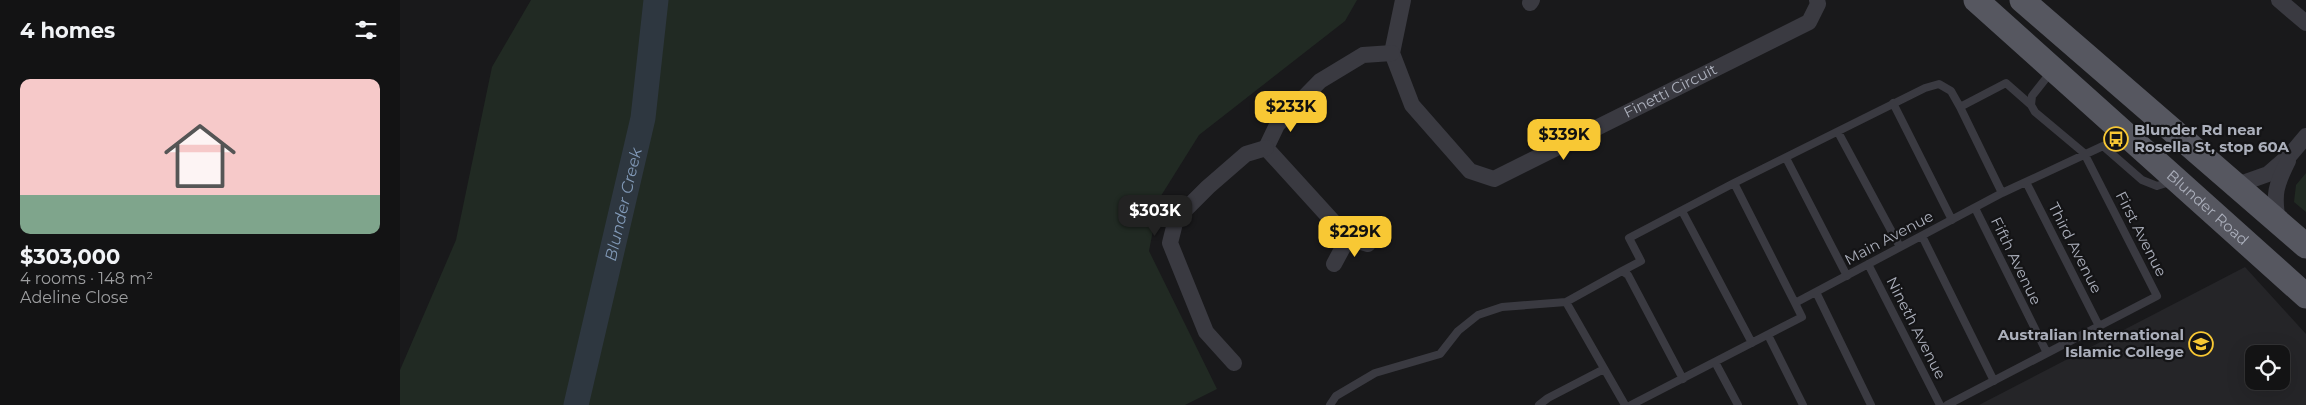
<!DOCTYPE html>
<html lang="en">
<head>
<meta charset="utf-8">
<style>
	body { margin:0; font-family:Montserrat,sans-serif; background:#1c1c1d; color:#f1f3f6; height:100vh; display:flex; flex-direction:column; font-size:19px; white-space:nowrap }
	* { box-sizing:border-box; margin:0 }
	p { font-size:16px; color:#9d9ea0 }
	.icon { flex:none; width:28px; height:28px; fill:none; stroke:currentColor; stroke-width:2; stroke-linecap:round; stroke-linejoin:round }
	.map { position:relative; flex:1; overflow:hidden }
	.drawer { display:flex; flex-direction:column; background:#131314; width:400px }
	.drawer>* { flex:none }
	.buttons { position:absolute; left:1845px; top:345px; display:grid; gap:10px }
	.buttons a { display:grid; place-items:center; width:45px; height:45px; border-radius:10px; background:#131314; box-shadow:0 5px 20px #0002,0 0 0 1px #323234; font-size:25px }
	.price { position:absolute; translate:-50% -42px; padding:0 11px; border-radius:10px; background:#f8c834; color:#111; font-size:16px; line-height:32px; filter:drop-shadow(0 1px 2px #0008) }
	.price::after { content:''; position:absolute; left:50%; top:30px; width:15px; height:11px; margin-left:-8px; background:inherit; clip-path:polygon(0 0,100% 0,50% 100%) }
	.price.current { background:#222; color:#fff }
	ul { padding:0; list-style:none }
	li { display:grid; align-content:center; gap:10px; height:265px; padding:0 20px }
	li+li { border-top:1px solid #323234 }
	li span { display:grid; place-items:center; height:155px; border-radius:10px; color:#555 }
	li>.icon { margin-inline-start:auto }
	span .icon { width:90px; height:90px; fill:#fffc; stroke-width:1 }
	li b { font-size:21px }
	h2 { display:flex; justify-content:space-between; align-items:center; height:60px; padding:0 20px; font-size:21px }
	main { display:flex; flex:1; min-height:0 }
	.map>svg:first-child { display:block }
	.built { fill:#252528; fill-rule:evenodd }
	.green { fill:#212a23 }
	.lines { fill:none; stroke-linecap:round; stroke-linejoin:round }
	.river { stroke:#2e3740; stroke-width:25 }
	.lane { stroke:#3a3a41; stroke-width:8 }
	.street { stroke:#3a3a41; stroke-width:16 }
	.primary { stroke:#565760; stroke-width:25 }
	.labels { text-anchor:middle; stroke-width:4.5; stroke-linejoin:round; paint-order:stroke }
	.street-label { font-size:15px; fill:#abafbb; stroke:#141416 }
	.poi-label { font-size:15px; font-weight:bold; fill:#abafbb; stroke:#141416; text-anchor:start }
	.water-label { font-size:16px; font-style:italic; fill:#8199b7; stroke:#141416 }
</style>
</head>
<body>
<main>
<section class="drawer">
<h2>4 homes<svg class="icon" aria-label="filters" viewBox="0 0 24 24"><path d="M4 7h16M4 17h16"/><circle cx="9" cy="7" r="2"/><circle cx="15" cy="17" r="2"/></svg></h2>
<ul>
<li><span style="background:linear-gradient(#f6c9c9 75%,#7fa58c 0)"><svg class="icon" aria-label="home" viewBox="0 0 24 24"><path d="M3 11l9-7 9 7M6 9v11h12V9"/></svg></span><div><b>$303,000</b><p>4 rooms · 148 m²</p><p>Adeline Close</p></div></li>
</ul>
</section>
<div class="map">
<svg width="1906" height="405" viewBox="0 0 1906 405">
	<rect width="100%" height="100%" fill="#19191b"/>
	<path class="built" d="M1845,267l61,67v71h-327zM1854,354h27v27h-27z"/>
	<path class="green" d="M131,0h826l-12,21 -146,114 -40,64 -10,52 68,138 -32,16h-785v-35l56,-130 36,-173z
		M1906,173v39l-12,-10 2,-17z"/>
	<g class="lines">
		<path class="river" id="s1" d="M176,405l67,-287 13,-118"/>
		<path class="lane" d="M1493,103l59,117
			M1438,132l62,115
			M1386,158l61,118
			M1626,182l73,144
			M1334,183l191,-95 14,-4 12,7 9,16
			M1602,193l-42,-86 46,-24 25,22
			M1575,208l72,145
			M1282,211l70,132
			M1522,236l72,145
			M1468,264l72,141
			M1222,271l19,-10 -12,-23 105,-55 61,120
			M1416,292l55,113
			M1166,302l59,103
			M1368,335l35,70
			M1315,362l23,43
			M930,405l6,-9 39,-23 65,-19 18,-23 20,-16 24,-8 64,-5 56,-31 6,4 55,104
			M1139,405l9,-7 56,-29
			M1231,405l171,-88 -7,-14 207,-110 101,-47 39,34 15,6 16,-5
			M1547,405l210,-109 -73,-143 -49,-41 -4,-7 1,-9 19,-24"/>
		<g class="street">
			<path id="s2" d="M1003,0l-11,53 20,52 58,66 24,8 315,-157 9,-18 -1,-4"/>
			<path d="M1879,0l27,23"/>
			<path d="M1130,3l2,-3"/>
			<path d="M1837,185l31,-11 23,-20 15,-18"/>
			<path d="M1878,221c-5,-27 -2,-36 10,-60"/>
			<path d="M968,244l-20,-6 -82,-90 11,-23 43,-44 43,-26 29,-2"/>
			<path d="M934,264l14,-26"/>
			<path d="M834,363l-28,-31 -36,-89 6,-24 32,-32 38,-33 20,-6"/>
		</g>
		<g class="primary">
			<path id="s3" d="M1576,0l330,296"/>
			<path d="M1622,0l284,246"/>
		</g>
	</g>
	<defs>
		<g id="bus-ring" transform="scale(1.25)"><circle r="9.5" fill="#141416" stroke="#f8c834" stroke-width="1.5"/><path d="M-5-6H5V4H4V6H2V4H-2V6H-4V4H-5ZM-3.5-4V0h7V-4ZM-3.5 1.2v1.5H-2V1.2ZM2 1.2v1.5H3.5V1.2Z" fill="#f8c834"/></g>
		<g id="school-ring" transform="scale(1.25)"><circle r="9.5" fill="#141416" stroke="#f8c834" stroke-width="1.5"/><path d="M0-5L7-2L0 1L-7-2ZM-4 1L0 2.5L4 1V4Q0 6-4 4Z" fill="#f8c834"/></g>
	</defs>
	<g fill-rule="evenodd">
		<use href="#bus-ring" x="1716" y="139"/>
		<use href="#school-ring" x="1801" y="344"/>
	</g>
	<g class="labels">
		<g class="street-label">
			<text dy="5" stroke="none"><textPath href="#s2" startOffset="420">Finetti Circuit</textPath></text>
			<text dy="5" stroke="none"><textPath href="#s3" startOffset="311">Blunder Road</textPath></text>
			<text transform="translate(1741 234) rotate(63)" y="5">First Avenue</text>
			<text transform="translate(1489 238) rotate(-28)" y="5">Main Avenue</text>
			<text transform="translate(1675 248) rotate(63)" y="5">Third Avenue</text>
			<text transform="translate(1616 261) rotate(64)" y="5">Fifth Avenue</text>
			<text transform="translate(1516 328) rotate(63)" y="5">Nineth Avenue</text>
		</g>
		<g class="poi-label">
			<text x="1734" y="135">Blunder Rd near<tspan x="1734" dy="17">Rosella St, stop 60A</tspan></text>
			<text x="1784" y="340" text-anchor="end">Australian International<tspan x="1784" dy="17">Islamic College</tspan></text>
		</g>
		<g class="water-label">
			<text dy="6" stroke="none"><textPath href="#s1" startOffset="206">Blunder Creek</textPath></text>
		</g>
	</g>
</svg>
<div class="buttons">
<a><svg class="icon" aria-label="locate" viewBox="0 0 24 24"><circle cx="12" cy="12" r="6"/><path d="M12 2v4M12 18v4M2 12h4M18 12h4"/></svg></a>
</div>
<b class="price" style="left:891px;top:133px">$233K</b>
<b class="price" style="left:1164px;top:161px">$339K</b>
<b class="price current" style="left:755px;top:237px">$303K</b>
<b class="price" style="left:955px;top:258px">$229K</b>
</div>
</main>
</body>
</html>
